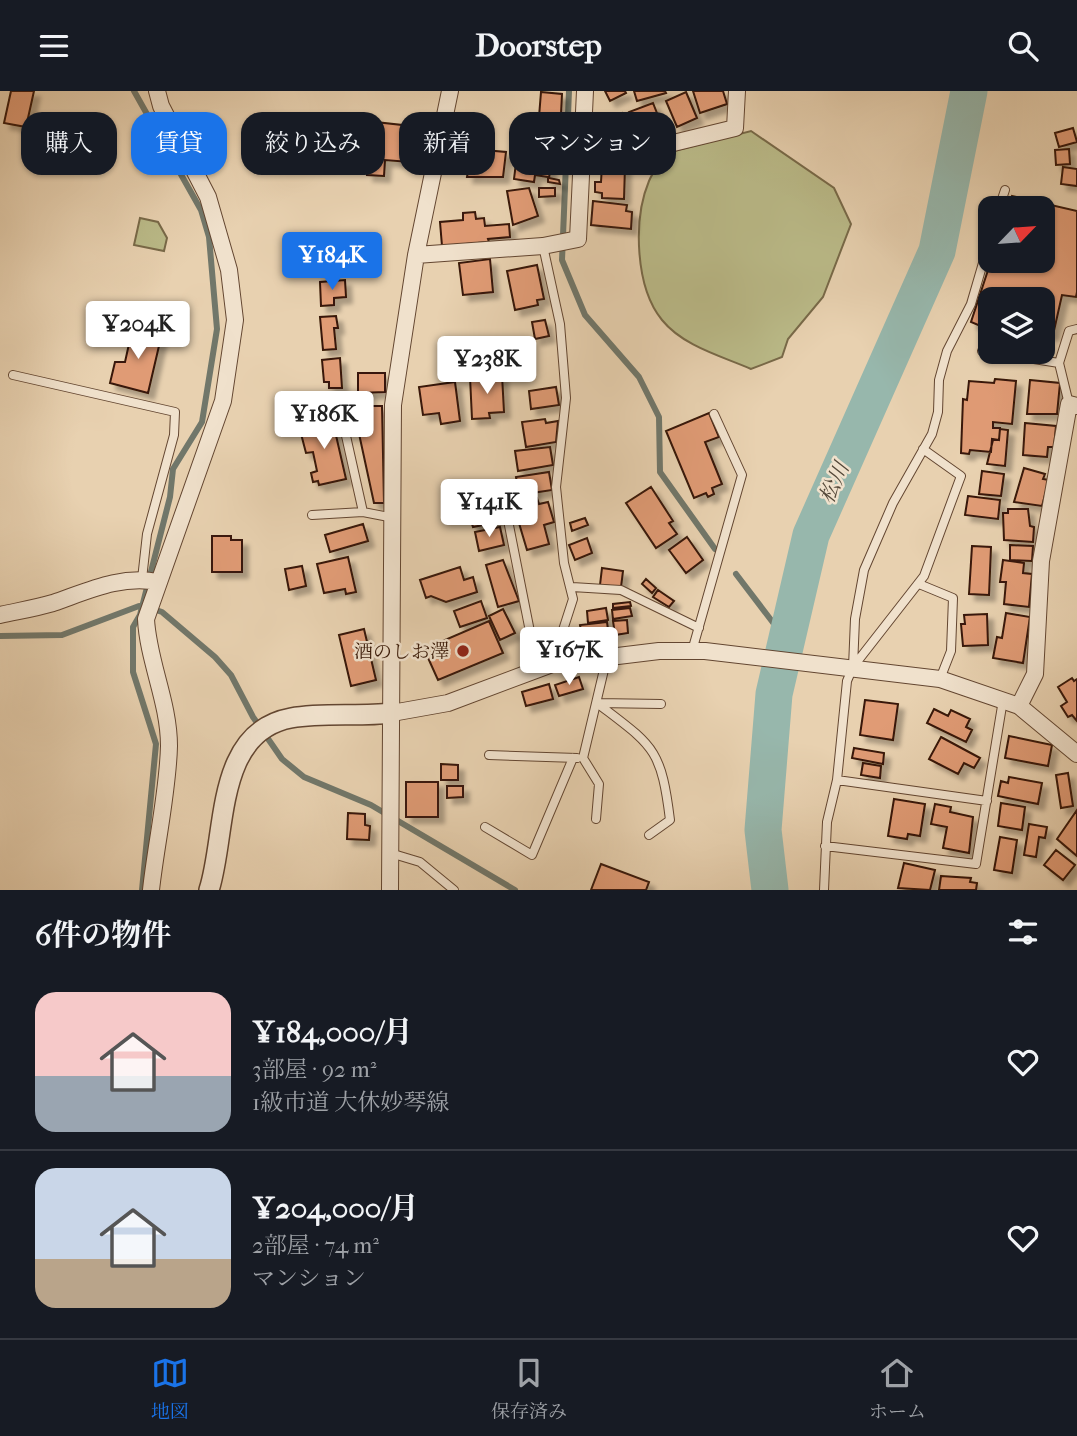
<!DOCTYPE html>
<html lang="ja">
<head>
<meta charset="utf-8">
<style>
	body { margin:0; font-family:"IM FELL French Canon","Noto Serif JP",serif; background:#242831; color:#f1f3f6; height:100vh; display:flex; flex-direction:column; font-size:26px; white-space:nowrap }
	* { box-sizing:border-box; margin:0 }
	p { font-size:23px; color:#9ea1a6 }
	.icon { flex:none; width:38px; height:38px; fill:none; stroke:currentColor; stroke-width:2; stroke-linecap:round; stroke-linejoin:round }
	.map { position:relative; height:799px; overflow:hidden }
	.sheet { display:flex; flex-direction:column; background:#171b24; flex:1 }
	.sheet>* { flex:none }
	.hud { position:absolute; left:21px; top:21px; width:700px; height:63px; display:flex; gap:14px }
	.needle { width:46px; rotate:65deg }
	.controls { position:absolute; left:978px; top:105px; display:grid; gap:14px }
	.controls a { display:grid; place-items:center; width:77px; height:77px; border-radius:14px; background:#171b24; box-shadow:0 2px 5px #0004; font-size:35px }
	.price { position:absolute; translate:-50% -60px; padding:0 16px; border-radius:7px; background:#fff; color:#222; font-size:23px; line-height:46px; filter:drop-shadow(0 2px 4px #0008) }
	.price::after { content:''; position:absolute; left:50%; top:42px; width:21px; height:16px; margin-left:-10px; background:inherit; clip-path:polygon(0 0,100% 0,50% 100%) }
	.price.current { background:#1a73e8; color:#fff }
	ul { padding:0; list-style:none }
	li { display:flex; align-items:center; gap:21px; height:175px; padding:0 35px }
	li+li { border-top:2px solid #363941 }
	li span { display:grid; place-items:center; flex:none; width:196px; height:140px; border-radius:21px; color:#555 }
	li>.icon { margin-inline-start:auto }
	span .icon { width:84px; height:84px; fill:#fffc; stroke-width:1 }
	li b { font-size:30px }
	h2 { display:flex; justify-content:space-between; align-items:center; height:84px; padding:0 35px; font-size:30px }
	.chip { padding:0 24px; border-radius:21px; background:#171b24; box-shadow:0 2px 5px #0004; font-size:24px; line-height:63px }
	.chip.current { background:#1a73e8; color:#fff }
	header { display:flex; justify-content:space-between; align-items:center; height:91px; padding:0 35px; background:#171b24; font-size:32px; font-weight:700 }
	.menu { display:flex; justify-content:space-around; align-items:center; height:98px; border-top:2px solid #363941; background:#171b24; font-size:19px; color:#9ea1a6 }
	.menu a { display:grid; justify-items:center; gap:4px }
	.menu .current { color:#1a73e8 }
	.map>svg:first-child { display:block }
	.green { fill:#baba88; stroke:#786948; stroke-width:2 }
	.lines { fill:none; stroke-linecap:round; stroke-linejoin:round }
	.stream { stroke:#71776a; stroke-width:6 }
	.river { stroke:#97b7ac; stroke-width:37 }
	.building { fill:#e09b75; stroke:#371807; stroke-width:2; filter:url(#shadow) }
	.service-casing { stroke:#634631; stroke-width:10 }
	.minor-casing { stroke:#634631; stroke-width:18 }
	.tertiary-casing { stroke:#634631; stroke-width:22 }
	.service { stroke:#f0e1cc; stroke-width:8 }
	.minor { stroke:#f0e1cc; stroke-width:16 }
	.tertiary { stroke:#f0e1cc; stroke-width:19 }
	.poi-dot { fill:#8f2418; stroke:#f0e1cc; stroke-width:2.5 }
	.labels { text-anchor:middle; stroke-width:5; stroke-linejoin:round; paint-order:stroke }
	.poi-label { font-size:19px; fill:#371807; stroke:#f0e1cc; text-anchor:end }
	.water-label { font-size:21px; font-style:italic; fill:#544839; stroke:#f0e1cc }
</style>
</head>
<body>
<header><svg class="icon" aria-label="menu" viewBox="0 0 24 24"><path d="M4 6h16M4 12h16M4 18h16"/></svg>Doorstep<svg class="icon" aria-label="search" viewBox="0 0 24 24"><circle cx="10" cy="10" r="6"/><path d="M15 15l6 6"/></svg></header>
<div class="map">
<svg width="1077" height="799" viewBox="0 0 1077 799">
	<defs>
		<filter id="shadow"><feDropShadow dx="6" dy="6" stdDeviation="2" flood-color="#0004"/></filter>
	</defs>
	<rect width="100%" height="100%" fill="#e8d1b0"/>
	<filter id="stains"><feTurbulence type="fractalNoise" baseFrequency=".00286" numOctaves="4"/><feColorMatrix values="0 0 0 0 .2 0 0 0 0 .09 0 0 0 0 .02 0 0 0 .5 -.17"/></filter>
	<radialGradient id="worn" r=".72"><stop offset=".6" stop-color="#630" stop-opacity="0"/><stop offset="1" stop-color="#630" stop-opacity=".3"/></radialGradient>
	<path class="green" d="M751,40l83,57 17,36 -28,73 -35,42 -6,18 -31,12c-30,-13 -68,-23 -89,-49 -27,-33 -29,-101 -13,-139 4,-10 12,-19 17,-28z
		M140,127l18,4 9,16 -3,13 -30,-6z"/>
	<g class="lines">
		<path class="stream" d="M134,0l67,119 8,27 8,92 -15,93 -29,47 -3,28 -30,118 -7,12v45l23,72 -14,146
			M569,0l-7,169 23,55 54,62 20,40 1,55 55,77
			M736,483l51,67
			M150,517l12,4 53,45 16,18 22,42 29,42 22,18 67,28 144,85
			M0,545l62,-1 77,-29"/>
		<path class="river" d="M770,799l-7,-60 11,-136 37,-159 126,-284 32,-160"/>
	</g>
	<path class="building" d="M11,0h23l-8,36 -22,-4z
		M605,0h20l1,2 -16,8z
		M634,0h31l1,2 -29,8z
		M693,0h30l4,13 -27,9z
		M541,1l21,2 -1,20 -7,-1 -1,5 -14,-1z
		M686,1l11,26 -20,9 -11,-26z
		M653,12l11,28 -25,9 -10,-28z
		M622,22l9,27 -20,8 -10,-28z
		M321,25l90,10 -1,10 7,1 -1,8h-4l-2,17 -25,-2 -1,16 -17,-1 2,-17 -52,-6z
		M532,32l28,3 -1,11 -28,-3z
		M1073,37l4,14 -18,5 -4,-14z
		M527,50l27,4 -5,33 10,2 1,4 -12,-2v-5l-13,-2 -1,7 -20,-3 3,-24 8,2z
		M472,58l34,3 -3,25h-36z
		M1069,58l1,15 -14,1 -1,-15z
		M602,74l23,1 -1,33 -22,-1v-5l-7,-1v-10h6z
		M1063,76l14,2v17l-16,-2z
		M529,97l9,28 -25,9 -6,-34z
		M539,97h16v8l-16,1z
		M1012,105l65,15v81l-1,5 -14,-2 -9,40 -10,-3v-33h-53v31l-19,-8 20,-61h52v-53h-35z
		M593,110l34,4 -1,6 6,1 -1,17 -40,-4z
		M475,121l1,7 8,-1 1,8 24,-2 1,13 -22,2 1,3 -47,4 -2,-24 23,-2v-7z
		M490,168l3,33 -30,3 -4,-32z
		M537,174l7,34 -7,1 1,5 -23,5 -8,-39z
		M345,189l1,17 -12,1v7l-13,1 -1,-24z
		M336,225l2,12h-4l2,21 -13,1 -3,-33z
		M545,229l4,16 -14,3 -3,-17z
		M133,235l29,7 -14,60 -38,-10 5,-21h10z
		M498,250l1,22 -36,2v5h-10l-2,-27z
		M340,267l2,30h-13v-6h-5l-2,-22z
		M358,282h27v19l-27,1z
		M502,284l2,37 -15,1 1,5 -18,1 -2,-42z
		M995,288l21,2 -4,43 -19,-2v6h7l-1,12 -7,-1 -1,13 -21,-2 -1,4 -8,-1 2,-54 4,1 2,-19 25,2z
		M1030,289l30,3 -3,31h-30z
		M455,291l5,39 -19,3 -2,-11 -16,2 -4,-28z
		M556,296l3,18 -28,4 -2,-18z
		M353,315h29l2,97h-10z
		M709,322l10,24 -14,5 17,42 -10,4 2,6 -6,3 -2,-4 -12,5 -28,-67z
		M332,327l14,61 -27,6 -1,-4 -5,1 -2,-9 6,-2 -4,-19 -7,1 -7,-27z
		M545,328l1,4 12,-2 -2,21 -30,5 -4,-25z
		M1025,332l31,3 -2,21h-6l-1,10 -24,-2z
		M1000,338l8,1 -3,36 -18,-2 6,-24h6z
		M550,356l3,18 -35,6 -3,-20z
		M1024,377l21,6 -2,5 6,1 -7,26 -28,-4z
		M982,380l22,3 -3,22 -22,-2z
		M549,381l3,18 -33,5 -3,-18z
		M651,396l22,34 -4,2 8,11 -21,14 -30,-45z
		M968,405l32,4 -2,19 -33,-4z
		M537,407l2,6 9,-2 6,20 -10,3 5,19 -22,6 -11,-37 5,-1 -2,-9z
		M487,408v3l7,-2 4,22 -25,5 -8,-24z
		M1008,418h20l2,17 4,1 -1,15 -29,-2 -1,-27h5z
		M585,427l3,7 -16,6 -2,-8z
		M363,433l5,17 -38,11 -5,-17z
		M500,436l4,18 -25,6 -4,-19z
		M212,445h19v4h11v32h-30z
		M687,446l16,23 -17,13 -17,-23z
		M587,447l5,15 -17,7 -6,-15z
		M1010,454l23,1 -1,15 -22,-1z
		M972,455l19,1 -2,48 -20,-1z
		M348,466l8,35 -10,2 -1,-5 -21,4 -7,-29z
		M503,469l16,41 -21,6 -12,-42z
		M1003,469l21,3 -1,10 9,1 -3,33 -25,-3 2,-22h-6z
		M302,475l4,20 -17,4 -4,-21z
		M460,476l4,13 9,-3 4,15 -31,10 -15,-6 -5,2 -6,-18z
		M602,477l21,3 -2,16 -21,-2z
		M646,488l10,9 -4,5 -10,-9z
		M658,499l16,11 -5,6 -16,-10z
		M481,510l6,17 -27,9 -6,-16z
		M630,511l1,4 -18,2v-4z
		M606,517l2,12 -20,3 -1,-12z
		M630,517l2,8 -19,3 -1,-9z
		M503,518l12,24 -15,7 -11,-24z
		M1006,522l24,4 -7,46 -30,-5 4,-21 5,1z
		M987,523l1,31 -25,1 -2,-22h4l-1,-9z
		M627,529l1,13 -13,2 -2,-14z
		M489,530l14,32 -65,27 -14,-31z
		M607,531l2,15 -26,4 -3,-16z
		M364,538l12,51 -25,6 -12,-51z
		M579,586l4,12 -24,7 -4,-11z
		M1072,587l2,3 3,-2v42l-5,-6 -4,2 -7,-11 6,-4 -9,-15z
		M549,593l4,15 -27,7 -4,-14z
		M865,609l33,4 -5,36 -33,-5z
		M934,618l14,7 3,-6 19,9 -4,8 6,3 -6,12 -39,-19z
		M1009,645l43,9 -4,21 -43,-8z
		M941,646l39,21 -6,10 -10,-5 -6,11 -29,-15z
		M854,657l30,5 -1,11 -31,-6z
		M863,672l18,3 -1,12 -19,-3z
		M441,673l17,1v15h-17z
		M1068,682l5,33 -12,2 -5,-33z
		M1009,686l33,6 -4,21 -40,-8 3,-15 7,2z
		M406,691h32v35h-32z
		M447,695h16v11l-16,1z
		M894,708l31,5 -5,32 -12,-2 -1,5 -19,-3z
		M1001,712l24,4 -3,23 -24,-4z
		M935,713l16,3 -1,5 23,5 -4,36 -26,-5 4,-21 -16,-3z
		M1077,719v46l-20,-17z
		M348,722l17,1v11l5,1 -1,14 -22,-1z
		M1029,733l18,3 -2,11 -6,-1 -3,20 -12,-2z
		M1000,746l17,3 -5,33 -18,-3z
		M1056,759l19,15 -12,15 -19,-15z
		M904,772l31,7 -5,20 -32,-2z
		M601,773l48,18 -3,8h-55z
		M941,785l30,2 -1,4 7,1 -1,7h-37z"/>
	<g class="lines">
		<g class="service-casing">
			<path id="service" d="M999,117l6,-18
				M543,155l17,78 6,74 -10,89 8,76 9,36 -21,65
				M982,260l77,12 10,41
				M1059,272l10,-32 8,-2
				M13,284l162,37 -1,23 -27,99 -5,45
				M338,309l25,112
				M503,404l34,172
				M312,424l51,-3 31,6
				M919,493l34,14 -2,53 -11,28
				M572,496l49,3 78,38
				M692,560l50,-176 -28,-61
				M853,576l2,-48 9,-49 29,-67 39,-69 6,-22 1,-32 8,-29 24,-47 19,-65
				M597,612c56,43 64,44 73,117l-21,15
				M597,612l64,1
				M489,664l88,3
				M837,689l150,21
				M596,728l3,-35 -16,-26 24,-101
				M485,736l47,28 41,-97
				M825,755l151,18 27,-164
				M390,762l30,9 34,28
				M824,799l3,-68 10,-42 10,-99 6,-14 71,-91 37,-100 -38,-27"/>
		</g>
		<g class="minor-casing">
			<path id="minor" d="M583,74l152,-37 2,-37
				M416,164l127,-9 35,-7 7,-148
				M0,524c18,-4 36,-7 53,-12 35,-12 67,-28 105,-21
				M1019,615l16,-32 6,-113 28,-157 8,2
				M392,622l56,-10 104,-39 107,-13h46l235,28 79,27 58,48
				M151,799c5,-46 17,-99 18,-144 0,-44 -21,-85 -23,-127l77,-218 12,-81 -6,-50 -21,-73 -47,-91 -4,-15
				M390,799l3,-485 23,-150 34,-164"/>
		</g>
		<g class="tertiary-casing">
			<path id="tertiary" d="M209,799c18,-55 5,-158 82,-172 33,-6 68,-1 101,-5"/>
		</g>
		<use href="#service" class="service"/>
		<use href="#minor" class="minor"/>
		<use href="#tertiary" class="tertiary"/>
	</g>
	<circle class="poi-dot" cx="463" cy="560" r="7"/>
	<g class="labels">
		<g class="poi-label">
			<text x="449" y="567">酒のしお澤</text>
		</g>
		<g class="water-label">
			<text transform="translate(834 392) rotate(-66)" y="7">松川</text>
		</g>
	</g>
	<rect width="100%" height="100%" filter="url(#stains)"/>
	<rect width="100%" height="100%" fill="url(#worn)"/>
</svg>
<div class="controls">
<a><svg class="needle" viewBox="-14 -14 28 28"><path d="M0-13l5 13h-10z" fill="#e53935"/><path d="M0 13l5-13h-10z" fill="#9ea1a6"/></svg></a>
<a><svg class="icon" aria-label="layers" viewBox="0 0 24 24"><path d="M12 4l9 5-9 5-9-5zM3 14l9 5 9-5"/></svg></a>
</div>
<b class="price current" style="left:332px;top:201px">¥184K</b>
<b class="price" style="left:138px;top:270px">¥204K</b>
<b class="price" style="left:487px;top:305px">¥238K</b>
<b class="price" style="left:324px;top:360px">¥186K</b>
<b class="price" style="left:489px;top:448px">¥141K</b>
<b class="price" style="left:569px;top:596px">¥167K</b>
<div class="hud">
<a class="chip">購入</a>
<a class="chip current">賃貸</a>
<a class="chip">絞り込み</a>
<a class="chip">新着</a>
<a class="chip">マンション</a>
</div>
</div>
<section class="sheet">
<h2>6件の物件<svg class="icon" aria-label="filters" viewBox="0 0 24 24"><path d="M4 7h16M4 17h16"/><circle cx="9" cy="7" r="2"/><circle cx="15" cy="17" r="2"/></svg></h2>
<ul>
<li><span style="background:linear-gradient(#f6c9c9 60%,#9aa5b1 0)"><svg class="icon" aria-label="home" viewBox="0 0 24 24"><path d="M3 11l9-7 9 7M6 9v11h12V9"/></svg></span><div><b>¥184,000/月</b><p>3部屋 · 92 m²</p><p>1級市道 大休妙琴線</p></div><svg class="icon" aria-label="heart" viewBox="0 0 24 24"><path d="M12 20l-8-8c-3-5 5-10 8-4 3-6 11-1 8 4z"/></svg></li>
<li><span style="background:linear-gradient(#c9d6e8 65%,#b9a48a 0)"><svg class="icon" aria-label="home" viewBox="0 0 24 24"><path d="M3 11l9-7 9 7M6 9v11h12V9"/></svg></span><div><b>¥204,000/月</b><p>2部屋 · 74 m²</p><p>マンション</p></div><svg class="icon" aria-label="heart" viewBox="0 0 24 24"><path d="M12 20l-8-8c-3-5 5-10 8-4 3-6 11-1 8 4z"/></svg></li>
</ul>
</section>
<nav class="menu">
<a class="current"><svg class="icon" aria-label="map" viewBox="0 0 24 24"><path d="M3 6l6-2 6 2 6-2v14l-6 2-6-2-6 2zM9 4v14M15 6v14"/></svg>地図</a>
<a><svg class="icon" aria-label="saved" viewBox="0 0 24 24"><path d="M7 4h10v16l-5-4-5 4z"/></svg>保存済み</a>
<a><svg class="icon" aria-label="home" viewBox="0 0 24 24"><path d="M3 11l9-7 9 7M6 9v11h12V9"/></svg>ホーム</a>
</nav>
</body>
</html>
